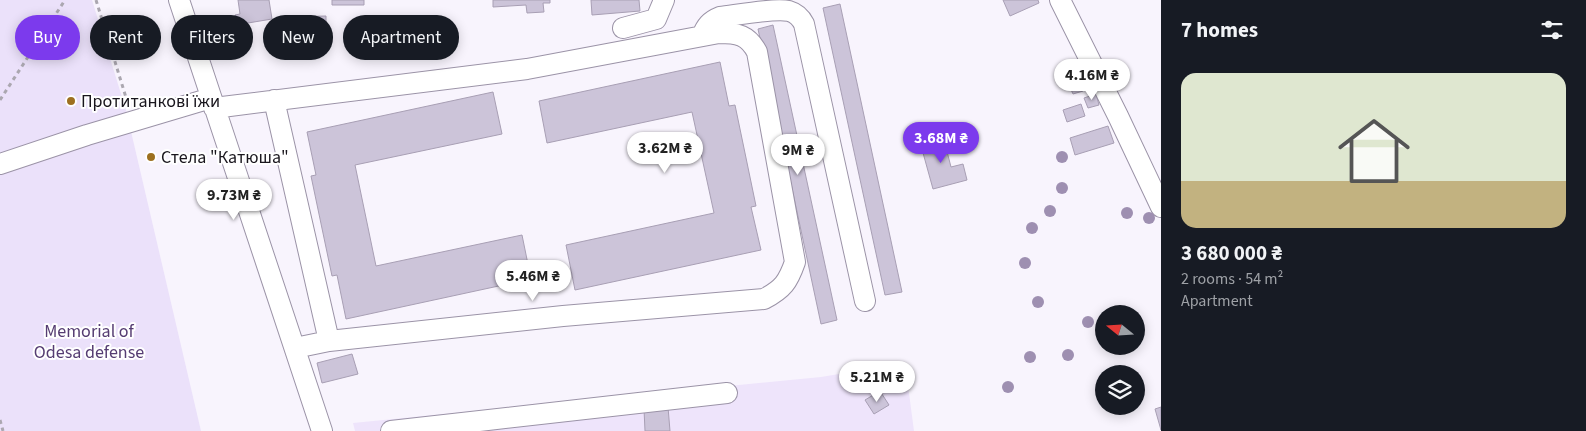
<!DOCTYPE html>
<html lang="en">
<head>
<meta charset="utf-8">
<style>
	body { margin:0; font-family:"Source Sans 3",sans-serif; background:#20242c; color:#f1f3f6; height:100vh; display:flex; flex-direction:column; font-size:19px; white-space:nowrap }
	* { box-sizing:border-box; margin:0 }
	p { font-size:16px; color:#9ea1a6 }
	.icon { flex:none; width:28px; height:28px; fill:none; stroke:currentColor; stroke-width:2; stroke-linecap:round; stroke-linejoin:round }
	.map { position:relative; flex:1; overflow:hidden }
	.sheet { display:flex; flex-direction:column; background:#171b24; width:425px }
	.sheet>* { flex:none }
	.guide { position:absolute; left:15px; top:15px; width:475px; height:45px; display:flex; gap:10px }
	.needle { width:32px; rotate:288deg }
	.controls { position:absolute; left:1095px; top:305px; display:grid; gap:10px }
	.controls a { display:grid; place-items:center; width:50px; height:50px; border-radius:50%; background:#171b24; box-shadow:0 2px 12px #0003; font-size:25px }
	.price { position:absolute; translate:-50% -42px; padding:0 11px; border-radius:18px; background:#fff; color:#222; font-size:16px; line-height:32px; filter:drop-shadow(0 1px 2px #0008) }
	.price::after { content:''; position:absolute; left:50%; top:30px; width:15px; height:11px; margin-left:-8px; background:inherit; clip-path:polygon(0 0,100% 0,50% 100%) }
	.price.current { background:#7c3aed; color:#fff }
	ul { padding:0; list-style:none }
	li { display:grid; align-content:center; gap:10px; height:265px; padding:0 20px }
	li span { display:grid; place-items:center; height:155px; border-radius:15px; color:#555 }
	li>.icon { margin-inline-start:auto }
	span .icon { width:90px; height:90px; fill:#fffc; stroke-width:1 }
	li b { font-size:21px }
	h2 { display:flex; justify-content:space-between; align-items:center; height:60px; padding:0 20px; font-size:21px }
	.pill { padding:0 18px; border-radius:22px; background:#171b24; box-shadow:0 2px 12px #0003; font-size:18px; line-height:45px }
	.pill.current { background:#7c3aed; color:#fff }
	main { display:flex; flex:1; min-height:0 }
	.map>svg:first-child { display:block }
	.built { fill:#eee4fb }
	.green { fill:#ebe1fa }
	.building { fill:#ccc4d9; stroke:#a89fb4 }
	.lines { fill:none; stroke-linecap:round; stroke-linejoin:round }
	.minor-casing { stroke:#9b93a7; stroke-width:22 }
	.path { stroke:#aba7b0; stroke-width:3; stroke-dasharray:4 4; stroke-linecap:butt }
	.minor { stroke:#fff; stroke-width:20 }
	.tree { fill:#9e8fb1 }
	.poi-dot { fill:#9d7020; stroke:#fff; stroke-width:2 }
	.labels { text-anchor:middle; stroke-width:4; stroke-linejoin:round; paint-order:stroke }
	.poi-label { font-size:18px; fill:#19161d; stroke:#fff; text-anchor:start }
	.park-label { font-size:18px; fill:#553c72; stroke:#fff }
</style>
</head>
<body>
<main>
<div class="map">
<svg width="1161" height="431" viewBox="0 0 1161 431">
	<rect width="100%" height="100%" fill="#f8f4fd"/>
	<path class="built" d="M905,363l9,68h-559l-2,-8 468,-46z"/>
	<path class="green" d="M0,0h92l34,110 75,321h-201z"/>
	<path class="building" d="M238,0h31l3,19 -36,6 -1,-10 5,-1z
		M332,0h32v5h-32z
		M493,0h57v3h-7l1,9 -17,1 -1,-8 -33,2z
		M591,0h48l1,11 -48,4z
		M1003,0h35l1,3 -29,13z
		M840,4l62,288 -17,3 -62,-287z
		M326,16v18l-25,1 1,6 -16,1 -1,-25z
		M773,25l64,295 -16,4 -63,-295z
		M720,62l9,44 6,-1 21,101 -5,1 10,43 -186,40 -9,-45 148,-32 -22,-101 -145,31 -8,-42z
		M1080,81l3,10 -10,3 -4,-9z
		M493,92l9,42 -147,31 21,101 146,-31 9,44 -185,40 -9,-44 -5,1 -21,-100 5,-1 -9,-43z
		M1096,94l3,11 -11,3 -4,-10z
		M1081,104l4,12 -18,6 -4,-12z
		M1108,126l6,17 -39,12 -5,-17z
		M943,136l8,31 12,-3 4,16 -34,9 -13,-47z
		M352,354l6,20 -36,9 -5,-20z
		M880,391l9,14 -15,9 -9,-14z
		M668,407l2,24h-25l-1,-22z
		M1161,407v23l-6,-21z"/>
	<g class="lines">
		<g class="minor-casing">
			<path id="minor" d="M179,0l143,431
				M1060,0l58,116 43,91
				M623,28l33,-9 8,-19
				M702,36c4,-10 8,-15 18,-19 17,-2 54,-9 69,-6 7,2 12,7 15,13l61,277
				M274,100l55,241
				M214,108l313,-39 192,-36c19,0 29,2 38,19l38,210c-7,20 -12,27 -31,37l-201,17 -234,25 -34,7
				M0,164l87,-29 124,-37
				M391,431l336,-38"/>
		</g>
		<path class="path" d="M96,0l32,104
			M0,100l65,-100
			M0,420l3,11"/>
		<use href="#minor" class="minor"/>
	</g>
	<g class="tree">
		<circle cx="1062" cy="157" r="6"/>
		<circle cx="1062" cy="188" r="6"/>
		<circle cx="1050" cy="211" r="6"/>
		<circle cx="1127" cy="213" r="6"/>
		<circle cx="1149" cy="218" r="6"/>
		<circle cx="1032" cy="228" r="6"/>
		<circle cx="1025" cy="263" r="6"/>
		<circle cx="1038" cy="302" r="6"/>
		<circle cx="1088" cy="322" r="6"/>
		<circle cx="1068" cy="355" r="6"/>
		<circle cx="1030" cy="357" r="6"/>
		<circle cx="1008" cy="387" r="6"/>
	</g>
	<g class="poi-dot">
		<circle cx="71" cy="101" r="5"/>
		<circle cx="151" cy="157" r="5"/>
	</g>
	<g class="labels">
		<g class="poi-label">
			<text x="81" y="107">Протитанкові їжи</text>
			<text x="161" y="163">Стела "Катюша"</text>
		</g>
		<g class="park-label">
			<text x="89" y="337">Memorial of<tspan x="89" dy="21">Odesa defense</tspan></text>
		</g>
	</g>
</svg>
<div class="controls">
<a><svg class="needle" viewBox="-14 -14 28 28"><path d="M0-13l5 13h-10z" fill="#e53935"/><path d="M0 13l5-13h-10z" fill="#9ea1a6"/></svg></a>
<a><svg class="icon" aria-label="layers" viewBox="0 0 24 24"><path d="M12 4l9 5-9 5-9-5zM3 14l9 5 9-5"/></svg></a>
</div>
<b class="price" style="left:1092px;top:101px">4.16M ₴</b>
<b class="price current" style="left:941px;top:164px">3.68M ₴</b>
<b class="price" style="left:665px;top:174px">3.62M ₴</b>
<b class="price" style="left:798px;top:176px">9M ₴</b>
<b class="price" style="left:234px;top:221px">9.73M ₴</b>
<b class="price" style="left:533px;top:302px">5.46M ₴</b>
<b class="price" style="left:877px;top:403px">5.21M ₴</b>
<div class="guide">
<a class="pill current">Buy</a>
<a class="pill">Rent</a>
<a class="pill">Filters</a>
<a class="pill">New</a>
<a class="pill">Apartment</a>
</div>
</div>
<section class="sheet">
<h2>7 homes<svg class="icon" aria-label="filters" viewBox="0 0 24 24"><path d="M4 7h16M4 17h16"/><circle cx="9" cy="7" r="2"/><circle cx="15" cy="17" r="2"/></svg></h2>
<ul>
<li><span style="background:linear-gradient(#dfe7d0 70%,#c2b280 0)"><svg class="icon" aria-label="home" viewBox="0 0 24 24"><path d="M3 11l9-7 9 7M6 9v11h12V9"/></svg></span><div><b>3 680 000 ₴</b><p>2 rooms · 54 m²</p><p>Apartment</p></div></li>
</ul>
</section>
</main>
</body>
</html>
